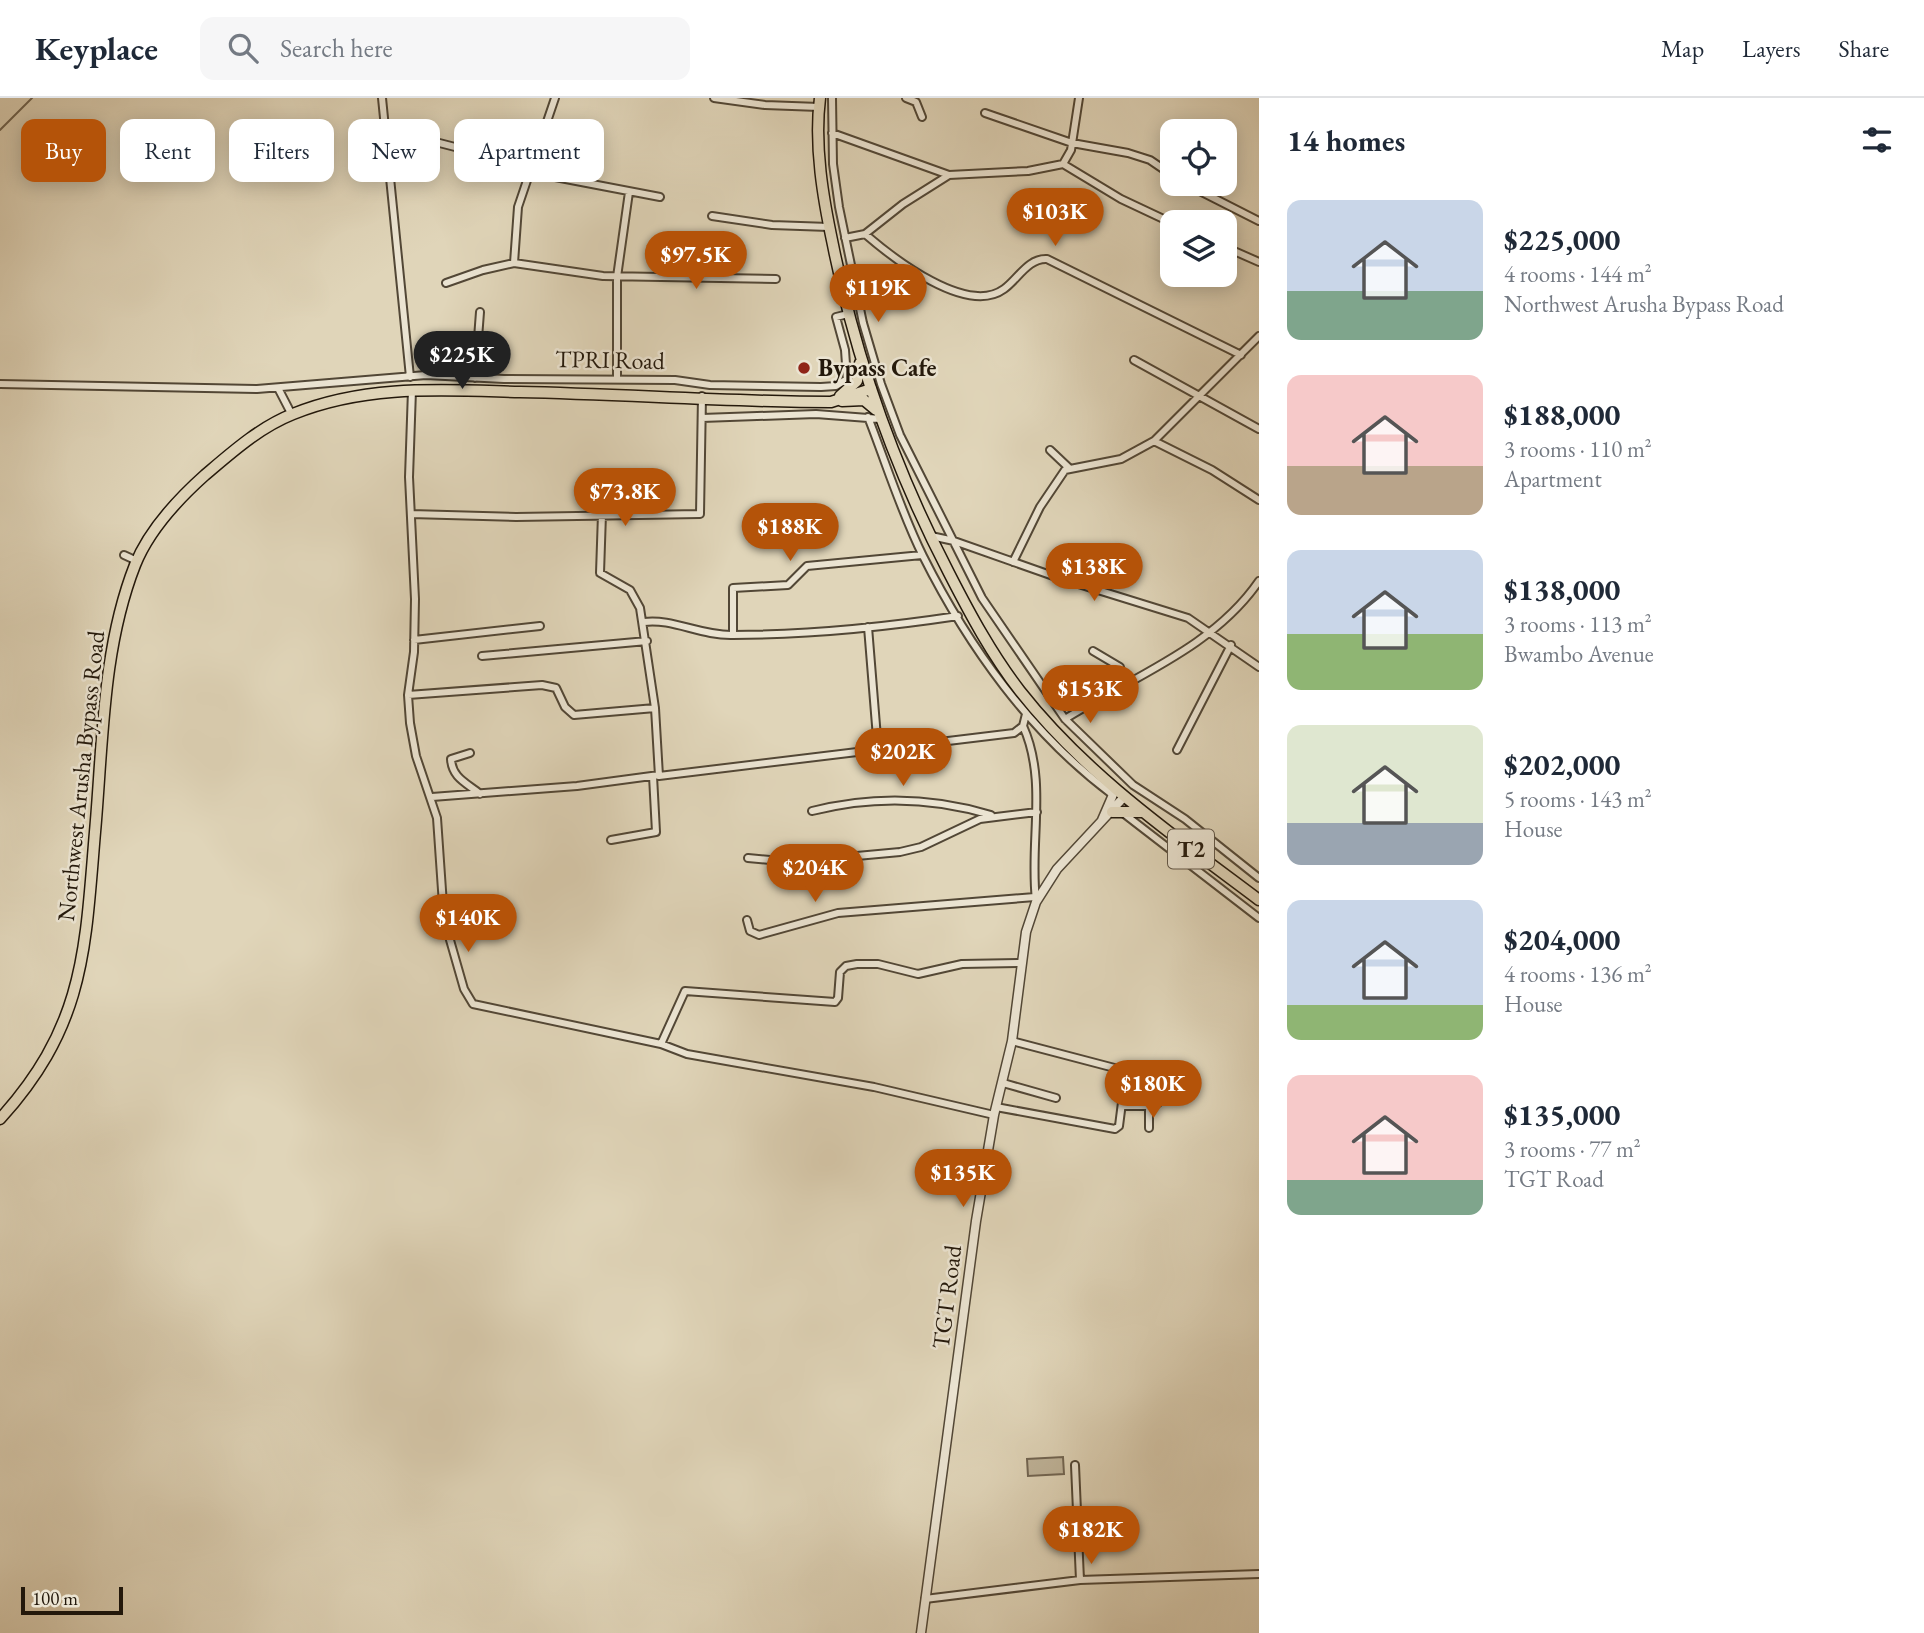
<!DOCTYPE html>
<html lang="en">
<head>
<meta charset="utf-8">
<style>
	body { margin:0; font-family:"EB Garamond",serif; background:#f6f6f7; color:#1f2937; height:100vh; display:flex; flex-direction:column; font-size:26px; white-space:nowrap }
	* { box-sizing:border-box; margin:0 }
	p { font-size:23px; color:#747a83 }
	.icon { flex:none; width:38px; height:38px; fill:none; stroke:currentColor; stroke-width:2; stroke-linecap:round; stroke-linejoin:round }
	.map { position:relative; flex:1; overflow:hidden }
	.panel { display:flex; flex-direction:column; background:#fff; width:665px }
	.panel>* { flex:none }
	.guide { position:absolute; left:21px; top:21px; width:665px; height:63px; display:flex; gap:14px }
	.fabs { position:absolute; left:1160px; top:21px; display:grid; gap:14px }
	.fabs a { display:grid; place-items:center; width:77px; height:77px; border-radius:14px; background:#fff; box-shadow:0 4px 18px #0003; font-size:35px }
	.scale { position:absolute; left:21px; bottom:18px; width:102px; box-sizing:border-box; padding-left:7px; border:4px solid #23180b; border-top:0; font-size:19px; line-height:24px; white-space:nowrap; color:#23180b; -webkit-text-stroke:5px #ebe4d2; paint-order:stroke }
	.price { position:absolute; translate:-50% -60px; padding:0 16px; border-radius:24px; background:#b45309; color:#fff; font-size:23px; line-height:46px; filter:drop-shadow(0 2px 4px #0008) }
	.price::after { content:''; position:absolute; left:50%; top:42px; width:21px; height:16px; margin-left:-10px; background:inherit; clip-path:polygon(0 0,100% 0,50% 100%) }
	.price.on { background:#222; color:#fff }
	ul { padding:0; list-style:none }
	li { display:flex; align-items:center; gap:21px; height:175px; padding:0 28px }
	li span { display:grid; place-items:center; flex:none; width:196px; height:140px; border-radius:14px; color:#555 }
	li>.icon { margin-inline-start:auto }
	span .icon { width:84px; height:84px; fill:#fffc; stroke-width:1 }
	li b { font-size:30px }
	h2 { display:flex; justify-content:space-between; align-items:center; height:84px; padding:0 28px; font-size:30px }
	.chip { padding:0 24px; border-radius:14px; background:#fff; box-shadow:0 4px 18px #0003; font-size:24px; line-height:63px }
	.chip.on { background:#b45309; color:#fff }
	header { display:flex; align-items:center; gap:42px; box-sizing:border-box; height:98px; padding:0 35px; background:#fff; border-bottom:2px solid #e0e1e3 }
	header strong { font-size:33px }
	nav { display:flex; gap:38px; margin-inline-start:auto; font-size:24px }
	.search { width:490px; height:63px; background:#f6f6f7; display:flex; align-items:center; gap:18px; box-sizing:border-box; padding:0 24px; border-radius:14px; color:#747a83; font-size:26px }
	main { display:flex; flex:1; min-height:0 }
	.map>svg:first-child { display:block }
	.green { fill:#c0b59b; stroke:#726653; stroke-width:2 }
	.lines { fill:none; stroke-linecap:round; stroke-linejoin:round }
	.stream { stroke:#6e6350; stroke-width:2 }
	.minor-casing { stroke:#524736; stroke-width:10 }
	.tertiary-casing { stroke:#524736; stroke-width:11 }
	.primary-casing { stroke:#23180b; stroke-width:13 }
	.trunk-casing { stroke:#23180b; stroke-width:13 }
	.minor { stroke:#ebe4d2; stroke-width:6 }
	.tertiary { stroke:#ebe4d2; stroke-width:8 }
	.primary { stroke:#e0d5b9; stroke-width:10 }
	.trunk { stroke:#e0d5b9; stroke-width:10 }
	.poi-dot { fill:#8f2418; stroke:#ebe4d2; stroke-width:2.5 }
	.labels { text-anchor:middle; stroke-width:5; stroke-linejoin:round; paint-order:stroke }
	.shield { fill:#ebe4d2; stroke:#5f5547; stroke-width:2 }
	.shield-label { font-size:23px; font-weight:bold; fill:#23180b }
	.street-label { font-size:24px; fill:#23180b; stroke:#ebe4d2 }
	.poi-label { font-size:24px; font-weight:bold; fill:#23180b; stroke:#ebe4d2; text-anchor:start }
</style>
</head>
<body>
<header>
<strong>Keyplace</strong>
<div class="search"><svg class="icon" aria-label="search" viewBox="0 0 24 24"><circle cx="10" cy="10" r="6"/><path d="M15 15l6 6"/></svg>Search here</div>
<nav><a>Map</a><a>Layers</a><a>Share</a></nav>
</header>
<main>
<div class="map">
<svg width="1259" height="1535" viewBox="0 0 1259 1535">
	<rect width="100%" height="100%" fill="#e0d5b9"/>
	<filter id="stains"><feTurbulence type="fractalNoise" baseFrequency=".00286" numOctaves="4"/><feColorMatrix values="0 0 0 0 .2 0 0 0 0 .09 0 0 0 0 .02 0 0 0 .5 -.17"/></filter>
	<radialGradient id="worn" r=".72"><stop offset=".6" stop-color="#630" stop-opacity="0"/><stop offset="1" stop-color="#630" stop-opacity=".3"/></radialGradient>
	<path class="green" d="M1063,1359l1,17 -36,2 -1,-17z"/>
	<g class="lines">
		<path class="stream" d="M0,32l32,-32"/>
		<g class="minor-casing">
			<path id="minor" d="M382,0l28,279
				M714,0l51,7 54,2
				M832,0l1,66 6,43 24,116 18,61 19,51 82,163 83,121 68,66 52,34 74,59
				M906,0l10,4 6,15
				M985,15l87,30 56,10 22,7 22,15
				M832,35l117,42
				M385,38l31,1 82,21
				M1063,66l58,35 51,24
				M529,74l131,25
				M1186,86l73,37
				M712,118l60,9 57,2
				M865,136c29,25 102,82 139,55 14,-10 24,-31 43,-30l194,96
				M845,140l20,-4 38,-30 46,-29 79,-4 35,-7 8,-14 8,-52
				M1225,149l34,15
				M514,165l4,-56 37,-109
				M446,185l37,-13 31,-7 89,13 173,3
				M1134,262l125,69
				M475,280l5,-66
				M617,280v-101l12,-85
				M0,286l257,5 169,-14 78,4 171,1 35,5 111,2 15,-1 11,-7 -2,-29 -9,-33 12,-3
				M278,290l14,27
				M412,292l-3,87 6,122 -1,53 -6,43 2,28 6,33 21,62 7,101 20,70 9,15 188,40 26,10 187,33 120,28
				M868,319c18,46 33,95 55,139 45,90 108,178 190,239
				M702,320l114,-4 65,5
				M1154,343l58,29 47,30
				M1050,352l19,18
				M411,416l105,3 184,-3 2,-118
				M602,416l-2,59 30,17 10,18 15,100 4,68 355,-43 9,-7 3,-12
				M931,438l23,5 105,37 129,40 71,49
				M124,457l13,6
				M1013,464l27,-55 25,-37 56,-11 33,-18 105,-105
				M644,524c28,-4 57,14 89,13 74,0 152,-8 225,-19
				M868,529l10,123
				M733,537v-47l55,-3 19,-19 115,-11
				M414,542l126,-14
				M1093,553l27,16 3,17
				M482,558l165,-15
				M408,597l134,-10 14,3 9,19 9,8 81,-7
				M1065,621c67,-42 148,-71 194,-138
				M1023,628c25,55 6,117 13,174
				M1177,652l54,-105
				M470,655l-19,6c1,19 16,24 29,35
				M432,699l145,-11 82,-11
				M812,713c59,-15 120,-14 179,4
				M1123,715l136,105
				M611,742l45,-8 -3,-56
				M748,760l44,4 108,-10 21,-5 59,-28 57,-7
				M747,822l3,11 9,4 79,-22 197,-16
				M661,946l24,-53 150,11 3,-4 2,-26 6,-6 11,-2h21l40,10 44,-10 57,-1
				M1003,985l53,15
				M1123,1008h31l10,-8
				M996,1009l119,22 4,-3 7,-55 -114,-30
				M1149,1009v21
				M1075,1367l5,115
				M925,1501l155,-19 179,-6"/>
		</g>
		<g class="tertiary-casing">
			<path id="tertiary" d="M1102,722l13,-30
				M921,1535l55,-412 18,-106 18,-74 14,-109 10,-30 21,-33 67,-72"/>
		</g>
		<g class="primary-casing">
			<path id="primary" d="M0,1021c85,-94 85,-168 95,-287 8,-89 7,-183 40,-267 14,-35 42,-65 70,-90 27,-23 55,-48 88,-61 74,-30 150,-24 227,-22 104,2 208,10 311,10l40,-13"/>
		</g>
		<g class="trunk-casing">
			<path id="trunk" d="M820,0c-6,48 3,100 13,147 23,115 62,224 116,328 21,41 43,82 71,118 66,84 154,145 239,209
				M840,298l17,-15 3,-18
				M842,303l22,-1 12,10
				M1112,714h29"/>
		</g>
		<use href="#minor" class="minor"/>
		<use href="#tertiary" class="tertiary"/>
		<use href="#primary" class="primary"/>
		<use href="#trunk" class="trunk"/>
	</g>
	<circle class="poi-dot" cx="804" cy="270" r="7"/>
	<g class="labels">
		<rect class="shield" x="1168" y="731.5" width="46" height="39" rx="5"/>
		<g class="shield-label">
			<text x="1191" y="759">T2</text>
		</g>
		<g class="street-label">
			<text transform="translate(610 262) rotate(1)" y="8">TPRI Road</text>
			<text transform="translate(81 678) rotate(-84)" y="8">Northwest Arusha Bypass Road</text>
			<text transform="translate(947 1199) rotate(-83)" y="8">TGT Road</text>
		</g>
		<g class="poi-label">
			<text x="818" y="278">Bypass Cafe</text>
		</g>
	</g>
	<rect width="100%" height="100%" filter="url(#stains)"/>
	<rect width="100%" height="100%" fill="url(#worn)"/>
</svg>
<div class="fabs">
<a><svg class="icon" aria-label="locate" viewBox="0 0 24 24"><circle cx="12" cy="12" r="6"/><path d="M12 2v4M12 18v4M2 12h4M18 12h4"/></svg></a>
<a><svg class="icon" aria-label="layers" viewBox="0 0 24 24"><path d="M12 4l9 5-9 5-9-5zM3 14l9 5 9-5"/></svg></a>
</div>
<div class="scale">100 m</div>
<b class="price" style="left:1055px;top:150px">$103K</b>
<b class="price" style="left:696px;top:193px">$97.5K</b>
<b class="price" style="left:878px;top:226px">$119K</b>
<b class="price on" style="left:462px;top:293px">$225K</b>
<b class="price" style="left:625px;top:430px">$73.8K</b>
<b class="price" style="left:790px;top:465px">$188K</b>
<b class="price" style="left:1094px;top:505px">$138K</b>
<b class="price" style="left:1090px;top:627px">$153K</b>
<b class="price" style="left:903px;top:690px">$202K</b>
<b class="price" style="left:815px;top:806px">$204K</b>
<b class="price" style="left:468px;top:856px">$140K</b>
<b class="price" style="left:1153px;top:1022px">$180K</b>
<b class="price" style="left:963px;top:1111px">$135K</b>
<b class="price" style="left:1091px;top:1468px">$182K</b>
<div class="guide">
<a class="chip on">Buy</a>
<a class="chip">Rent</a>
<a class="chip">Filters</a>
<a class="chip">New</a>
<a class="chip">Apartment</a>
</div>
</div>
<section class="panel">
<h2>14 homes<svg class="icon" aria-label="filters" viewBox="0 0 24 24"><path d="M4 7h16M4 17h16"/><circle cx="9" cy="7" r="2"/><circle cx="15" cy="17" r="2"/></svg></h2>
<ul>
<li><span style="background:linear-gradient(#c9d6e8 65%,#7fa58c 0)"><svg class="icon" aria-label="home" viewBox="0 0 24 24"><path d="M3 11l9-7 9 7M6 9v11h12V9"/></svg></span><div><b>$225,000</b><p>4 rooms · 144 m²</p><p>Northwest Arusha Bypass Road</p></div></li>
<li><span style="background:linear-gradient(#f6c9c9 65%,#b9a48a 0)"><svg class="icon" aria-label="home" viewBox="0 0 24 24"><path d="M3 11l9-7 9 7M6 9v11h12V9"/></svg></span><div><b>$188,000</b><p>3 rooms · 110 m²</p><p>Apartment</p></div></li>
<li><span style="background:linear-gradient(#c9d6e8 60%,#8fb573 0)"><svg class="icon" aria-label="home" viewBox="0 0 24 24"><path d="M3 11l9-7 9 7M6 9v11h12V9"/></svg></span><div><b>$138,000</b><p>3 rooms · 113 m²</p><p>Bwambo Avenue</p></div></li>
<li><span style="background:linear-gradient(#dfe7d0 70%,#9aa5b1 0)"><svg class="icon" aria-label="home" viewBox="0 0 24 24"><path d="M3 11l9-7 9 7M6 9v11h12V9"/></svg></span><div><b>$202,000</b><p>5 rooms · 143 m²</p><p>House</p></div></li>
<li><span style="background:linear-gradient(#c9d6e8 75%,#8fb573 0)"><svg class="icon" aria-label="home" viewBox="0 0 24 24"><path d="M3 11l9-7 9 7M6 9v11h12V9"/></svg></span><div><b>$204,000</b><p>4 rooms · 136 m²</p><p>House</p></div></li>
<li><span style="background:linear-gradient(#f6c9c9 75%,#7fa58c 0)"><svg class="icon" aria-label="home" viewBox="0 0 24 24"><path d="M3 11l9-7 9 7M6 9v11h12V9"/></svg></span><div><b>$135,000</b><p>3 rooms · 77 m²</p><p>TGT Road</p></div></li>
</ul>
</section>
</main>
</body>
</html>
